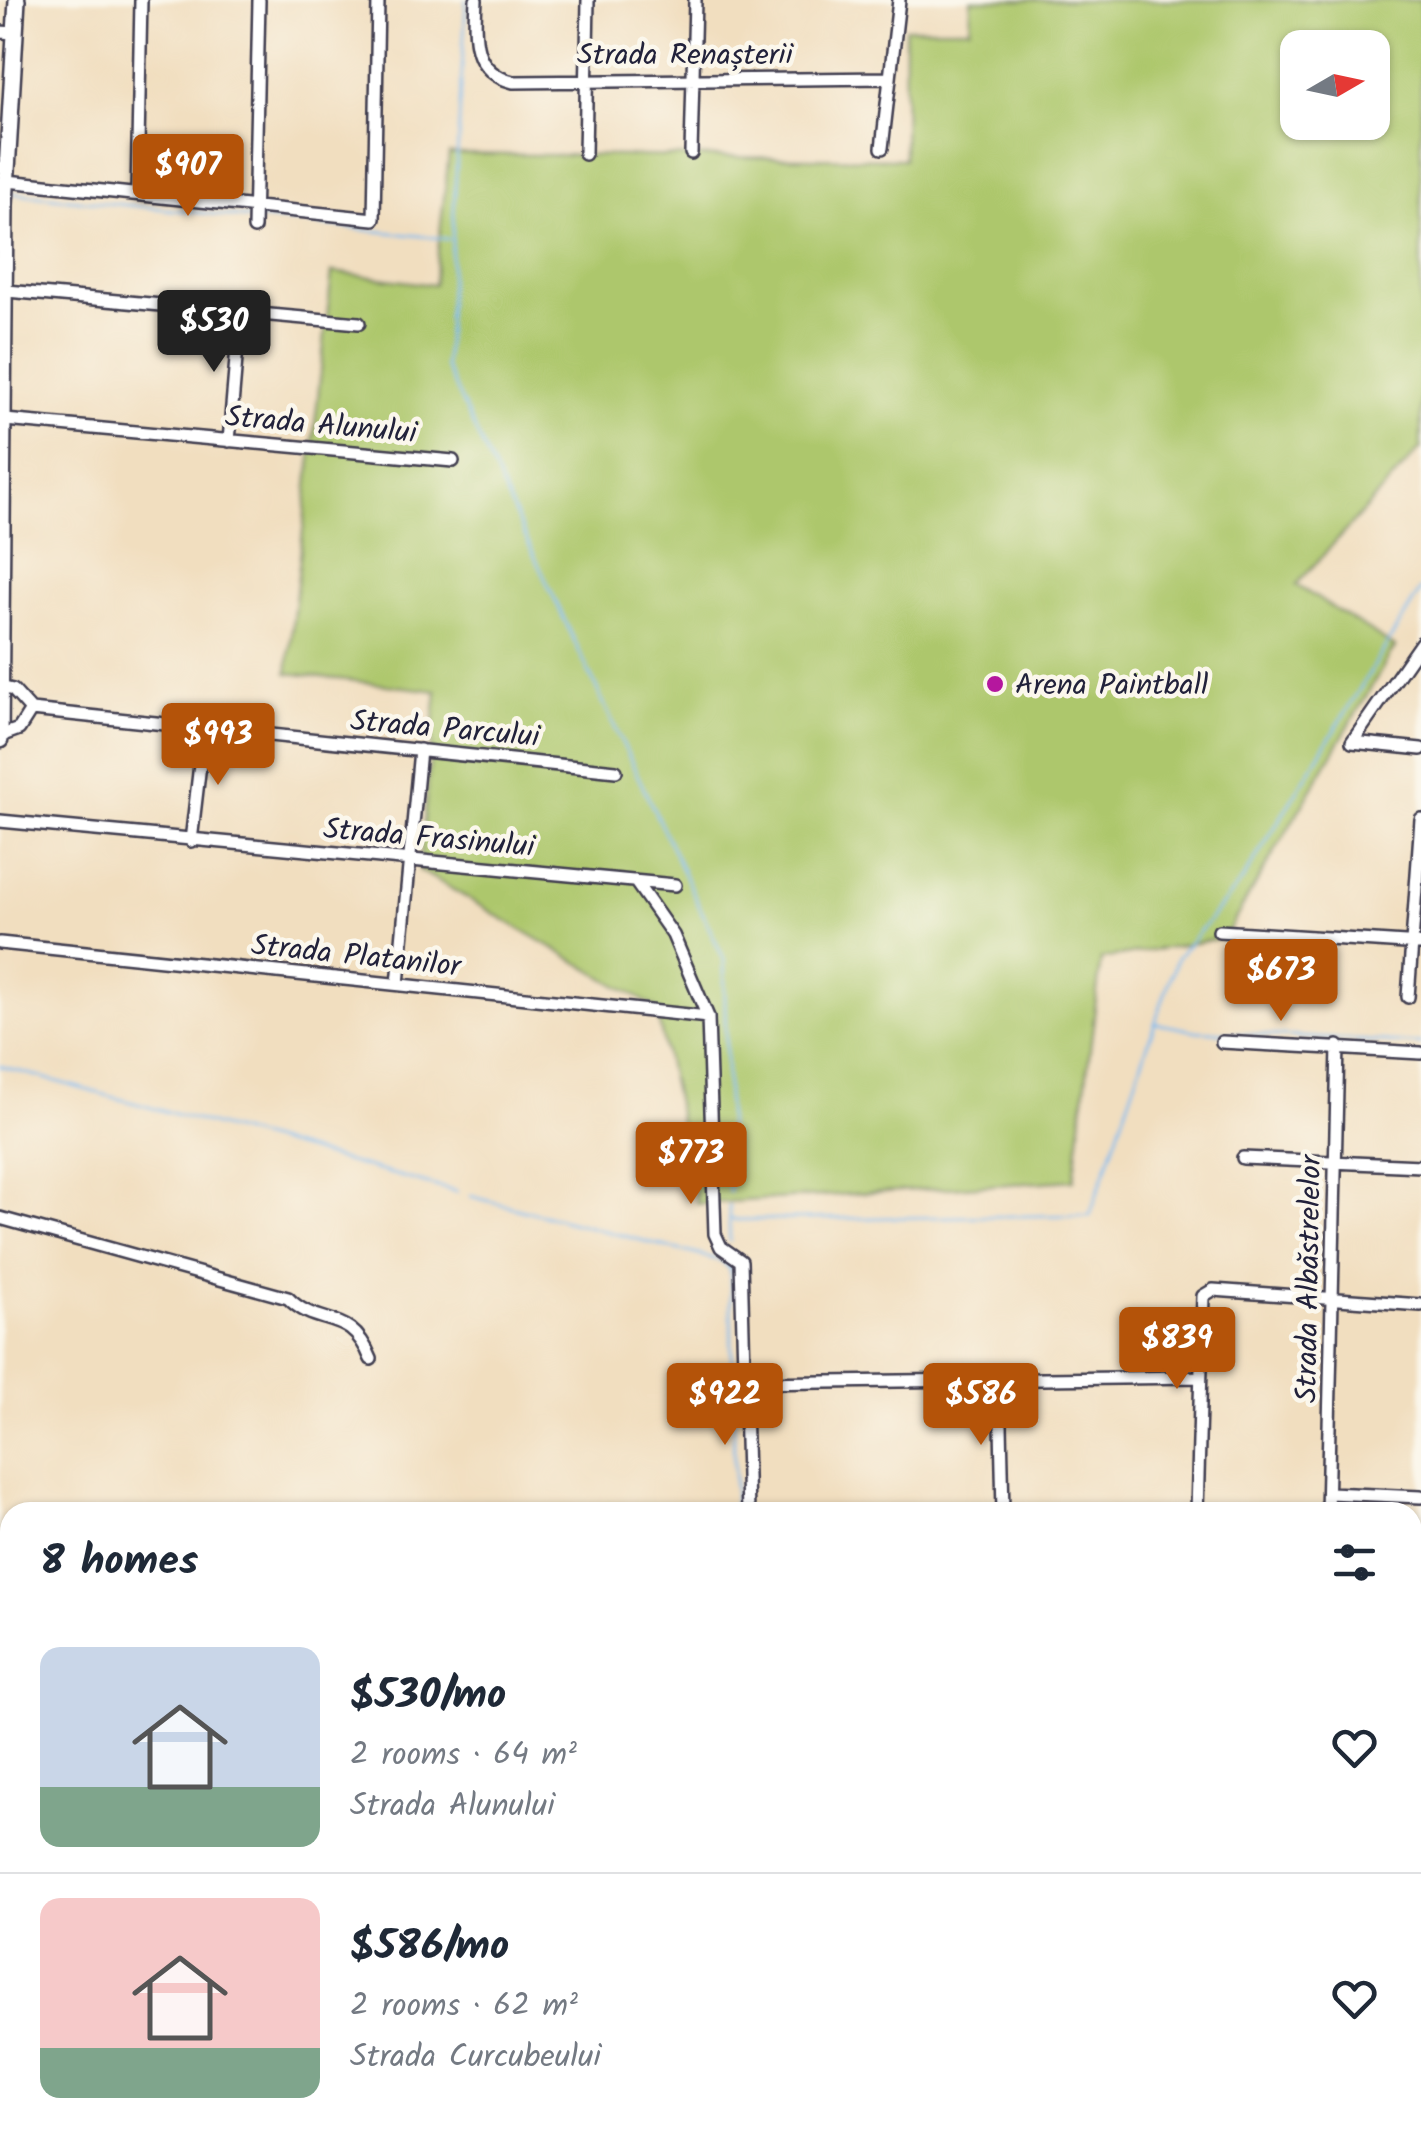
<!DOCTYPE html>
<html lang="en">
<head>
<meta charset="utf-8">
<style>
	body { margin:0; font-family:Kalam,sans-serif; background:#f2f2f3; color:#1f2937; height:100vh; display:flex; flex-direction:column; font-size:38px; white-space:nowrap }
	* { box-sizing:border-box; margin:0 }
	p { font-size:32px; color:#747a83 }
	.icon { flex:none; width:55px; height:55px; fill:none; stroke:currentColor; stroke-width:2; stroke-linecap:round; stroke-linejoin:round }
	.map { position:relative; flex:1; overflow:hidden }
	.details { position:absolute; left:0px; top:1502px; width:1422px; height:642px; display:flex; flex-direction:column; background:#fff; border-radius:30px 30px 0 0; box-shadow:0 2px 8px #0004 }
	.details>* { flex:none }
	.needle { width:65px; rotate:81deg }
	.tools { position:absolute; left:1280px; top:30px; display:grid; gap:20px }
	.tools a { display:grid; place-items:center; width:110px; height:110px; border-radius:20px; background:#fff; box-shadow:0 2px 8px #0004; font-size:50px }
	.price { position:absolute; translate:-50% -85px; padding:0 22px; border-radius:10px; background:#b45309; color:#fff; font-size:32px; line-height:65px; filter:drop-shadow(0 2px 5px #0008) }
	.price::after { content:''; position:absolute; left:50%; top:60px; width:30px; height:22px; margin-left:-15px; background:inherit; clip-path:polygon(0 0,100% 0,50% 100%) }
	.price.selected { background:#222; color:#fff }
	ul { padding:0; list-style:none }
	li { display:flex; align-items:center; gap:30px; height:250px; padding:0 40px }
	li+li { border-top:2px solid #e0e1e3 }
	li span { display:grid; place-items:center; flex:none; width:280px; height:200px; border-radius:20px; color:#555 }
	li>.icon { margin-inline-start:auto }
	span .icon { width:120px; height:120px; fill:#fffc; stroke-width:1 }
	li b { font-size:42px }
	h2 { display:flex; justify-content:space-between; align-items:center; height:120px; padding:0 40px; font-size:42px }
	.map>svg:first-child { display:block }
	.green { fill:#adc76c; stroke:#687454; stroke-width:2.5; fill-rule:evenodd }
	.lines { fill:none; stroke-linecap:round; stroke-linejoin:round }
	.stream { stroke:#7dbbf0; stroke-width:2.5 }
	.street-casing { stroke:#413e4f; stroke-width:16 }
	.secondary-casing { stroke:#413e4f; stroke-width:20 }
	.street { stroke:#fff; stroke-width:11 }
	.secondary { stroke:#fff; stroke-width:15 }
	.poi-dot { fill:#b5179e; stroke:#fbf7ec; stroke-width:4 }
	.labels { text-anchor:middle; stroke-width:9; stroke-linejoin:round; paint-order:stroke }
	.street-label { font-size:30px; fill:#22223b; stroke:#fbf7ec }
	.poi-label { font-size:30px; fill:#22223b; stroke:#fbf7ec; text-anchor:start }
</style>
</head>
<body>
<div class="map">
<svg width="1421" height="2144" viewBox="0 0 1421 2144">
	<rect width="100%" height="100%" fill="#fbf7ec"/>
	<filter id="ink" filterUnits="userSpaceOnUse"><feTurbulence type="fractalNoise" baseFrequency=".01" numOctaves="2"/><feDisplacementMap in="SourceGraphic" scale="20" xChannelSelector="R" yChannelSelector="G"/><feConvolveMatrix kernelMatrix="1 2 1 2 8 2 1 2 1" color-interpolation-filters="sRGB"/></filter>
	<filter id="wash" filterUnits="userSpaceOnUse"><feTurbulence type="fractalNoise" baseFrequency=".0048" numOctaves="4" result="noise"/><feDisplacementMap in="SourceGraphic" scale="40" xChannelSelector="R" yChannelSelector="G"/><feGaussianBlur stdDeviation="2.25" result="paint"/><feColorMatrix in="noise" values="0 0 0 0 0 0 0 0 0 0 0 0 0 0 0 0 0 1.4 0 .05"/><feComposite in="paint" operator="in"/></filter>
	<g filter="url(#wash)">
		<rect width="100%" height="100%" fill="#f1debf"/>
		<path class="green" d="M971,0h450v448l-125,137 99,62 -171,291 -123,21 -27,221 -377,24 -41,-196 -237,-138 18,-179 -150,-18 45,-401 102,13 15,-131 455,5 1,-131h65zM1298,48h74v74h-74z"/>
		<g class="lines">
			<path class="stream" d="M466,0l-21,366 279,593 5,233
				M13,193l236,25
				M257,218l191,21
				M1155,1023l41,8 225,13
				M0,1066l457,126
				M470,1196l252,65 8,8
				M729,1206v14l361,-5 87,-257 65,-77 179,-292
				M729,1222l1,19
				M730,1260l5,252
				M1412,1766l9,-6
				M748,2135l1,9"/>
		</g>
	</g>
	<g filter="url(#ink)">
		<g class="lines">
			<g class="street-casing">
				<path id="street" d="M476,0c-2,37 -4,72 37,82l377,-4
					M0,32l15,1
					M882,148l17,-148
					M691,153l4,-153
					M585,154l3,-154
					M7,181l367,38 4,-219
					M137,193l4,-193
					M254,228l5,-228
					M7,291l352,32
					M5,420l448,41
					M229,441l11,-129
					M1421,643l-69,99 69,7
					M0,687l13,3 18,20 -12,19 -19,7
					M31,710l585,61
					M0,821l675,64
					M191,841l13,-111
					M635,881l38,54 35,82 7,217 6,13 20,14 7,251
					M1219,931l202,13
					M0,943l708,74
					M398,984l22,-234
					M1408,997l13,-178
					M1222,1042l199,11
					M1243,1158l178,8
					M0,1218l288,80c31,32 62,8 83,61
					M1000,1382l3,130
					M744,1383l454,-6
					M1329,1493l92,4
					M1197,1512l6,-216 10,-6 208,15
					M1327,1512l11,-466
					M1412,2053l9,5
					M1135,2144l6,-9"/>
			</g>
			<g class="secondary-casing">
				<path id="secondary" d="M0,740l5,-535 12,-205"/>
			</g>
			<use href="#street" class="street"/>
			<use href="#secondary" class="secondary"/>
		</g>
	</g>
	<circle class="poi-dot" cx="995" cy="684" r="10"/>
	<g class="labels">
		<g class="street-label">
			<text x="685" y="64">Strada Renașterii</text>
			<text transform="translate(321 424) rotate(5)" y="10">Strada Alunului</text>
			<text transform="translate(445 728) rotate(5)" y="10">Strada Parcului</text>
			<text transform="translate(429 837) rotate(5)" y="10">Strada Frasinului</text>
			<text transform="translate(356 955) rotate(6)" y="10">Strada Platanilor</text>
			<text transform="translate(1308 1279) rotate(-89)" y="10">Strada Albăstrelelor</text>
		</g>
		<g class="poi-label">
			<text x="1015" y="694">Arena Paintball</text>
		</g>
	</g>
</svg>
<div class="tools">
<a><svg class="needle" viewBox="-14 -14 28 28"><path d="M0-13l5 13h-10z" fill="#e53935"/><path d="M0 13l5-13h-10z" fill="#747a83"/></svg></a>
</div>
<b class="price" style="left:188px;top:219px">$907</b>
<b class="price selected" style="left:214px;top:375px">$530</b>
<b class="price" style="left:218px;top:788px">$993</b>
<b class="price" style="left:1281px;top:1024px">$673</b>
<b class="price" style="left:691px;top:1207px">$773</b>
<b class="price" style="left:1177px;top:1392px">$839</b>
<b class="price" style="left:725px;top:1448px">$922</b>
<b class="price" style="left:981px;top:1448px">$586</b>
<section class="details">
<h2>8 homes<svg class="icon" aria-label="filters" viewBox="0 0 24 24"><path d="M4 7h16M4 17h16"/><circle cx="9" cy="7" r="2"/><circle cx="15" cy="17" r="2"/></svg></h2>
<ul>
<li><span style="background:linear-gradient(#c9d6e8 70%,#7fa58c 0)"><svg class="icon" aria-label="home" viewBox="0 0 24 24"><path d="M3 11l9-7 9 7M6 9v11h12V9"/></svg></span><div><b>$530/mo</b><p>2 rooms · 64 m²</p><p>Strada Alunului</p></div><svg class="icon" aria-label="heart" viewBox="0 0 24 24"><path d="M12 20l-8-8c-3-5 5-10 8-4 3-6 11-1 8 4z"/></svg></li>
<li><span style="background:linear-gradient(#f6c9c9 75%,#7fa58c 0)"><svg class="icon" aria-label="home" viewBox="0 0 24 24"><path d="M3 11l9-7 9 7M6 9v11h12V9"/></svg></span><div><b>$586/mo</b><p>2 rooms · 62 m²</p><p>Strada Curcubeului</p></div><svg class="icon" aria-label="heart" viewBox="0 0 24 24"><path d="M12 20l-8-8c-3-5 5-10 8-4 3-6 11-1 8 4z"/></svg></li>
</ul>
</section>
</div>
</body>
</html>
